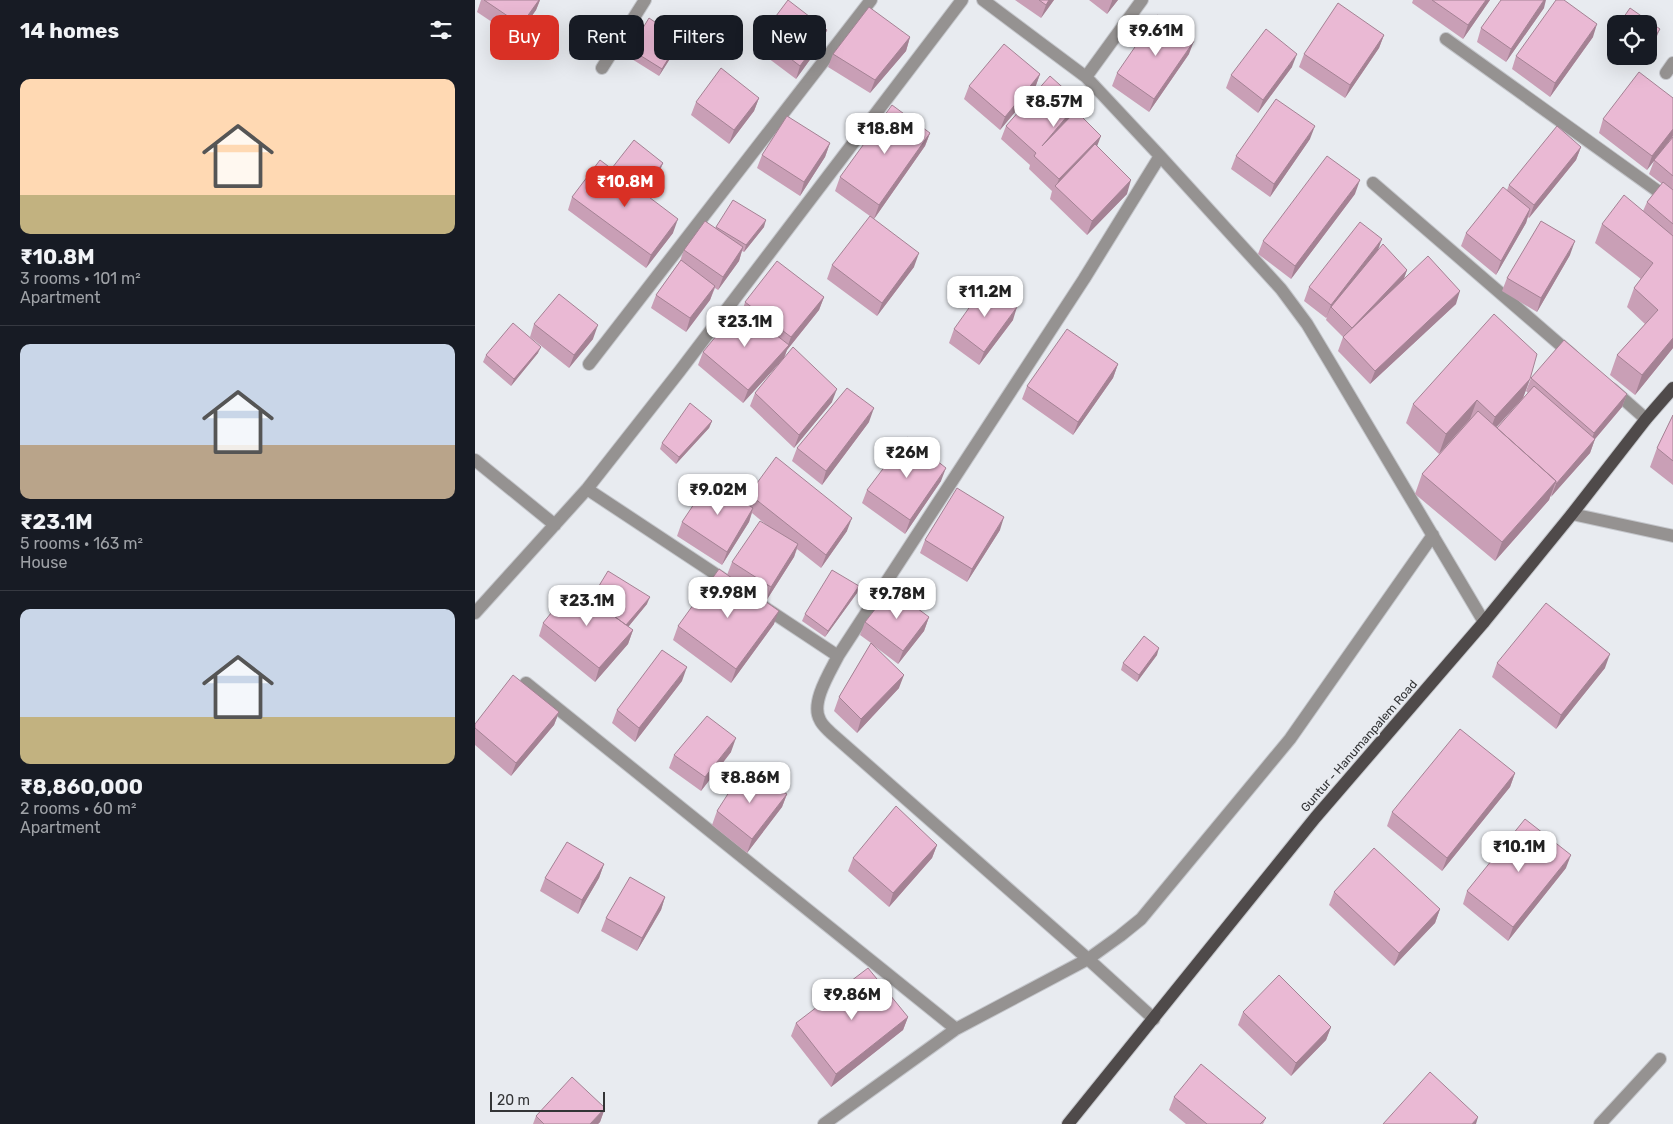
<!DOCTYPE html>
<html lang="en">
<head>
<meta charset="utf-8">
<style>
	body { margin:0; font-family:Rubik,sans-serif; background:#242831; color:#f1f3f6; height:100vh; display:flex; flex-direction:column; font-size:19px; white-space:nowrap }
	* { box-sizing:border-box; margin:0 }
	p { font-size:16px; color:#9ea1a6 }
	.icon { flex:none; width:28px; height:28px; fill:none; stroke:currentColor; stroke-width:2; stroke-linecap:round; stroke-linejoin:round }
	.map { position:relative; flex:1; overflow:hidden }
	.side { display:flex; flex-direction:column; background:#171b24; width:475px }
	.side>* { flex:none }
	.guide { position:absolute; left:15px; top:15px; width:475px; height:45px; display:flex; gap:10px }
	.fabs { position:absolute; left:1132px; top:15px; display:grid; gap:10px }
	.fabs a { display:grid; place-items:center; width:50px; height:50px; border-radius:10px; background:#171b24; box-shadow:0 5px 20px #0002; font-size:25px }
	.scale { position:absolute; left:15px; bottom:12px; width:115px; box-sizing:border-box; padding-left:5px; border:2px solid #333436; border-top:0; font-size:14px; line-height:18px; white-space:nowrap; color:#333436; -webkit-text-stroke:4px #e8ebf0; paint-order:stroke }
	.price { position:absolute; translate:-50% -42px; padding:0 11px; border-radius:10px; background:#fff; color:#222; font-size:16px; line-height:32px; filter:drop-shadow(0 1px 2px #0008) }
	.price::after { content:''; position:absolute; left:50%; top:30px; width:15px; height:11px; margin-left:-8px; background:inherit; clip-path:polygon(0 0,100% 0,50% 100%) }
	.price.on { background:#d93025; color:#fff }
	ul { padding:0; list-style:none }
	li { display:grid; align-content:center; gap:10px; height:265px; padding:0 20px }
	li+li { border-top:1px solid #363941 }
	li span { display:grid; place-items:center; height:155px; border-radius:10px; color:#555 }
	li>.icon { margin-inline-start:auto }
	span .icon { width:90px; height:90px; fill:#fffc; stroke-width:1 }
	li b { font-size:21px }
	h2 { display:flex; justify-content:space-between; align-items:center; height:60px; padding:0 20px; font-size:21px }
	.tag { padding:0 18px; border-radius:10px; background:#171b24; box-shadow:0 5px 20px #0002; font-size:18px; line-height:45px }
	.tag.on { background:#d93025; color:#fff }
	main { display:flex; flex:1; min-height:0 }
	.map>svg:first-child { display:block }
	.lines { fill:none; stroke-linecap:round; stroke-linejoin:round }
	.minor-casing { stroke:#c4c6cb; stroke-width:14 }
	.major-casing { stroke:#c4c6cb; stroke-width:14 }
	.minor { stroke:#959291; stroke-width:12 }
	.major { stroke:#4f4a4a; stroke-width:12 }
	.wall { fill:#c99fb6 }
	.shaded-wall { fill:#a48294 }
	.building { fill:#eab9d4; stroke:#a48294 }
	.labels { text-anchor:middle; stroke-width:4; stroke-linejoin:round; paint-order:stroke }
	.street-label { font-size:12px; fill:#333436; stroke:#e8ebf0 }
</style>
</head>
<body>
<main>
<section class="side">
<h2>14 homes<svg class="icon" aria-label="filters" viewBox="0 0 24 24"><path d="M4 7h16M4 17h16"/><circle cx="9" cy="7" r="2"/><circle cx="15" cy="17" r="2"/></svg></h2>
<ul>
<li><span style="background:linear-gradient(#ffd9b3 75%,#c2b280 0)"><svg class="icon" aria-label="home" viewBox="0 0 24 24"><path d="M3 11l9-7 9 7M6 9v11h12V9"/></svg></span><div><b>₹10.8M</b><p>3 rooms · 101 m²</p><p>Apartment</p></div></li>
<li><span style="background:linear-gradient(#c9d6e8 65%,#b9a48a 0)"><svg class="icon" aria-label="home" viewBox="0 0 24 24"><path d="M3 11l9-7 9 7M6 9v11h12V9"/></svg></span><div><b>₹23.1M</b><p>5 rooms · 163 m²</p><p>House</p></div></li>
<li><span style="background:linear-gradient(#c9d6e8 70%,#c2b280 0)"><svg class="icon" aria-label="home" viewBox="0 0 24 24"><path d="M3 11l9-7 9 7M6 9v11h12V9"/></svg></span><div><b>₹8,860,000</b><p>2 rooms · 60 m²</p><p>Apartment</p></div></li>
</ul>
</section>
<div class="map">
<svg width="1198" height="1124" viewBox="0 0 1198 1124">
	<rect width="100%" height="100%" fill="#e8ebf0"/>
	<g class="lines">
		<g class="minor-casing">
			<path id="minor" d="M508,0l103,77 74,79 121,133 26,35 24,40 153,258
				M971,39l227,163
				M127,68l43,-68
				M1191,73l7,-10
				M611,77l56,-77
				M898,183l199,172
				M114,364l282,-364
				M1137,389l34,30
				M0,460l80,65
				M112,489l142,94
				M1097,514l101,22
				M289,607l74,49
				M0,613l112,-124 92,-117 283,-372
				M51,683l430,346
				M679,1019l-66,-60 -257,-226c-4,-4 -9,-8 -11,-13 -10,-17 10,-48 18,-64l246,-377 76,-123
				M349,1124l132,-95 132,-70 32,-23 21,-17 149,-180 143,-204
				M1125,1124l60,-65"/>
		</g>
		<g class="major-casing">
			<path id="major" d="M593,1124l247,-306 169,-196 88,-108 74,-95 27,-31"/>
		</g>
		<use href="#minor" class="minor"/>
		<use href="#major" class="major"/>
	</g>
	<path class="wall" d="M6,0h59l-4,10 -20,28 -39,-26z
		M540,0h39l-13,18z
		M614,0h29l-11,14z
		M938,0h77l-27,39 -51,-36z
		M1069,8l-38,54 -29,-20 4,-14z
		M1141,27v18l-6,-5 2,-7z
		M909,35l-5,13 -34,50 -46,-31 5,-13z
		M286,36l61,7 -26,36 -40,-30z
		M435,37l-4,14 -36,42 -42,-26 5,-13z
		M1118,37l-43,60 -38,-28 4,-13z
		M203,46l-19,30 -32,-20 3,-7z
		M714,54l-40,58 -37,-26 5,-13z
		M1157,56h12l-4,6z
		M817,67l-34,46 -32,-25 5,-13z
		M565,74l-5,14 -35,42 -36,-31 5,-13z
		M284,98l-5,13 -25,33 -38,-29 5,-13z
		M1198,98v38l-17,23 17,-22v211l-38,47 -25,-20 7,-20 28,-31 -18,-17 7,-19 7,-9 -46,-36 7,-19 41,-13 4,-9 15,-18 -13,-10 5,-13 -7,9 -48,-37 4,-14z
		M604,102l-3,10 21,34 30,48 -40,41 -37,-36 2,-8 -23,-22 1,-4 -29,-26 5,-13z
		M455,133l-5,13 -51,73 -39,-28 5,-14z
		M835,139l-40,58 -39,-28 5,-13z
		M355,143l-5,14 -25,39 -43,-28 5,-13z
		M1106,147l-5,13 -47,58 -1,-1 -2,6 -30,52 -35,-29 5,-13 41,-43 2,-5z
		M188,163l-3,7 -18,22 31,41 -27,35 -78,-58 4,-13 39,-28 1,-1z
		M880,194l-64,85 -33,-25 5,-13z
		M241,227h48l-20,25 -2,-1 -3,10 -21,29 -3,-2 -5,12 -24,32 -35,-24 5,-13 24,-34 4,-11 31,-22z
		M903,250l29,20 -4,11 53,23 -86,80 -32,-33 5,-14 -17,-17 1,-3 -1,1 -22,-17 5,-14z
		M1095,255l-33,57 -35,-21 5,-13z
		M357,265l82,2 -37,49 -50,-37z
		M349,297l-5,13 -32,40 -3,8 -41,45 -45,-38 5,-13 40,-43 2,-7z
		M538,320l-34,45 -30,-22 5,-14z
		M59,324l59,15 -24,29 -39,-31z
		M63,353l-27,33 -28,-24 3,-7z
		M643,364l-5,14 -40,57 -51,-36 5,-13z
		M1056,378l96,16 -5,13 -27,32 -5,14 -40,44 -1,3 -54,61 -80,-67 7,-20 48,-55 -31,35 -33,-31 7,-19 117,-25 -7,19 -27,30h1l31,-35 -2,-2z
		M280,393l77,9 -38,46 -44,-42z
		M1198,415v70l-23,-18 7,-19z
		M237,421l-3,7 -33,36 -16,-15 2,-6z
		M394,422l-47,63 -30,-24 5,-13z
		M466,481l-36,53 -43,-31 5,-13z
		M274,494l98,37 -26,37 -24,-19 -3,8 -28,44 -27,-18 35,41 -43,59 -58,-43 5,-14 49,-51 5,-13 37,-35 -17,-14 -3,9 -27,43 -45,-29 5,-14 64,-19z
		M525,530l-33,52 -47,-29 5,-13z
		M384,586l-2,7 -32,44 -23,-16 3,-7z
		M116,599l56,5 -19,23 5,3 -5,14 -33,38 -56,-46 4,-13z
		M454,617l-5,14 -26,33 -25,-19 26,43 -42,45 -23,-22 5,-14 32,-54 -11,-8 5,-13z
		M682,655l-20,27 -16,-12 2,-7z
		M1022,663l108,5 -49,61 -64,-52z
		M207,681l-47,61 -23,-19 5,-13z
		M84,712l-5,13 -43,51 -36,-31v-21z
		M256,752l-30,39 -32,-23 5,-13z
		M1040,773l-5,14 -68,84 -55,-45 5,-14z
		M312,794l-5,13 -35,46 -35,-28 5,-14z
		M462,845l-5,13 -43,49 -41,-36 5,-13z
		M129,864l-5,14 -21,36 -38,-23 5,-13z
		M1091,868l-58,73 -45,-37 4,-13z
		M859,892l106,17 -5,14 -41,43 -65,-61z
		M190,897l-4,13 -24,41 -36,-20 5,-13z
		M768,1012l88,15 -5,13 -35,36 -53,-51z
		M433,1017l-5,13 -72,57 -40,-51 5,-13z
		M699,1097l92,21 -3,6h-77l-17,-14z
		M130,1108l-5,14 -2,2h-65l3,-8z"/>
	<path class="shaded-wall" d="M64,0h1l-4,10 -20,28 5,-13z
		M574,0h5l-13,18 5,-13z
		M637,0h6l-11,14 5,-13z
		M1011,0h4l-27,39 5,-14z
		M1069,0h2l-2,8 -38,54 5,-13z
		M1122,24l-4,13 -43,60 5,-14z
		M1185,29l-3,7 -8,13v-4z
		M352,30l-5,13 -26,36 4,-13z
		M909,35l-5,13 -34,50 5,-13z
		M435,37l-4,14 -36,42 5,-13z
		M205,39l-2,7 -19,30 3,-7z
		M719,41l-5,13 -40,58 5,-13z
		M822,54l-5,13 -34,46 5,-13z
		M565,74l-5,14 -35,42 5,-13z
		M284,98l-5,13 -25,33 5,-14z
		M604,102l-4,13 -33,31z
		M840,126l-5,13 -40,58 4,-13z
		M1198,129v7l-26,34 5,-14z
		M455,133l-5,13 -51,73 5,-14z
		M626,136l-5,13 -40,38 3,-8z
		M355,143l-5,14 -25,39 4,-14z
		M1106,147l-5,13 -47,58 5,-13z
		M188,163l-3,7 -22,28 3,-7z
		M656,180l-4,14 -40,41 5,-14z
		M885,180l-5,14 -64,85 4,-13z
		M1055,209l-4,14 -30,52 5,-14z
		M203,219l-5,14 -27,35 5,-13z
		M291,220l-2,7 -20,25 2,-7z
		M907,239l-5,14 -46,54 -5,11 5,-13z
		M1100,241l-5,14 -33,57 4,-14z
		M268,247l-4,14 -21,29 5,-13z
		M444,253l-5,14 -37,49 5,-13z
		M932,270l-5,14 -55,57 5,-13z
		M240,286l-5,14 -24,32 4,-14z
		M985,291l-4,13 -86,80 5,-13z
		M349,297l-5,13 -32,40 -3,8 -41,45 5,-13 40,-45 3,-8z
		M542,307l-4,13 -34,45 5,-13z
		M123,325l-5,14 -24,29 5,-13z
		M1198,338v10l-38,47 7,-20z
		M66,347l-3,6 -27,33 3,-7z
		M643,364l-5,14 -40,57 5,-13z
		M1055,379l-7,19 -35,38 7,-19z
		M362,389l-5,13 -38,46 5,-13z
		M1152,394l-5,13 -27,32 -5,14 -39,44 5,-13 33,-38 5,-13z
		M1002,400l-7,19 -31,35 7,-20z
		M399,408l-5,14 -47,63 4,-14z
		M237,421l-3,7 -33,36 3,-7z
		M471,468l-5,13 -36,53 5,-14z
		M1081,481l-7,19 -54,61 7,-19z
		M278,508l-4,14 -27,43 5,-13z
		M529,517l-4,13 -33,52 5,-13z
		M377,518l-5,13 -26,37 5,-13z
		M323,544l-4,13 -28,44 5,-14z
		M384,586l-2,7 -32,44 3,-6z
		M175,597l-3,7 -23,28 2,-7z
		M304,611l-5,13 -43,59 5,-14z
		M454,617l-5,14 -26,33 5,-13z
		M158,630l-5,14 -33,38 4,-14z
		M684,648l-2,7 -20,27 2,-7z
		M1135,654l-5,14 -49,61 5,-14z
		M212,667l-5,14 -47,61 4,-14z
		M429,675l-5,13 -42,45 4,-14z
		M84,712l-5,13 -43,51 5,-13z
		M261,738l-5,14 -30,39 4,-14z
		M1040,773l-5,14 -68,84 5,-13z
		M312,794l-5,13 -35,46 5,-14z
		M462,845l-5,13 -43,49 4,-14z
		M1096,855l-5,13 -58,73 5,-14z
		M129,864l-5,14 -21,36 4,-14z
		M190,897l-4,13 -24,41 5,-13z
		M965,909l-5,14 -41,43 5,-13z
		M433,1017l-5,13 -72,57 5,-13z
		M856,1027l-5,13 -35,36 5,-13z
		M130,1108l-5,14 -2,2h-8z
		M1003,1117l-2,7h-4z"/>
	<path class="building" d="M9,0h55l-18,25z
		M313,0l39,30 -27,36 -39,-30z
		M564,0h10l-3,5z
		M957,0h54l-18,25z
		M1026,0h43l-33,49 -30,-21z
		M1081,0h8l33,24 -42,59 -39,-27z
		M863,3l46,32 -34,50 -46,-31z
		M394,7l41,30 -35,43 -42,-26z
		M1155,8l30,21 -11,16v-21h-30z
		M682,15l37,26 -40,58 -37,-26z
		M174,18l31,21 -18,30 -32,-20z
		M1141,27v9l-4,-3z
		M791,29l31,25 -34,46 -32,-25z
		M529,44l36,30 -35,43 -36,-31z
		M246,68l38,30 -25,32 -38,-28z
		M1164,72l34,26v31l-21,27 -49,-37z
		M575,76l29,26 -37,44 34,-35 25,25 -42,43 -25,-23 2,-3 -30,-27z
		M801,99l39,27 -41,58 -38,-28z
		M417,105l38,28 -51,72 -39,-28z
		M312,116l43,27 -26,39 -42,-27z
		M1082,126l24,21 -47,58 -25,-20z
		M1198,137v39l-19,-16z
		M159,140l29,23 -22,28 -29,-23z
		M620,144l36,36 -39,41 -37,-35z
		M852,156l33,24 -65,86 -32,-25z
		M125,160l78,59 -27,36 -79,-58z
		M1188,182l10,8v34l-26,-22z
		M1028,187l27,22 -29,52 -35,-28z
		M1149,195l49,41v102l-31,37 -25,-20 41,-45 -24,-22 19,-25 -51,-39z
		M258,200l33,20 -20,25 -30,-18z
		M395,216l49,37 -37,50 -50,-38z
		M230,221l38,26 -20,30 -39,-27z
		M1066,221l34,20 -34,57 -34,-20z
		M885,222l22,17 -51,66 -22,-18z
		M908,244l24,26 -55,58 -21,-21z
		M953,256l32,35 -85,80 -32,-34z
		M206,260l34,26 -25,32 -34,-23z
		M302,261l47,36 -33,40 -46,-35z
		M511,284l31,23 -33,45 -30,-23z
		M84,294l39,31 -24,30 -40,-31z
		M265,307l49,38 -41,45 -45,-38z
		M1019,314l43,40 -7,25 -35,38 -18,-17 -31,34 -33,-30z
		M38,323l28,24 -27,32 -28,-24z
		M592,329l51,35 -40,58 -51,-36z
		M1089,340l63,54 -33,39 -63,-55z
		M318,347l44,42 -38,46 -44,-42z
		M1059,386l61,53 -39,45v-3l-59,-53z
		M372,388l27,20 -48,63 -29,-23z
		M215,403l22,18 -33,36 -17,-14z
		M1003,411l78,70 -54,61 -80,-68z
		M1198,415v46l-16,-13z
		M432,437l39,31 -36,52 -43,-30z
		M301,457l76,61 -26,37 -77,-61z
		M235,480l43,28 -26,44 -45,-30z
		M482,488l47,29 -32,52 -47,-29z
		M285,521l38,23 -27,43 -39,-25z
		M244,569l60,42 -43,58 -58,-43z
		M357,570l27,16 -31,45 -23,-17z
		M133,571l42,26 -24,28 -35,-26z
		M98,586l60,44 -34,38 -56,-45z
		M416,589l38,28 -26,34 -38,-29z
		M1071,603l64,51 -49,61 -64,-52z
		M669,636l15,12 -20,27 -16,-12z
		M396,643l33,32 -43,44 -22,-22z
		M187,650l25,17 -48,61 -22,-18z
		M38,675l46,37 -43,51 -41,-35v-4z
		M232,716l29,22 -31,39 -31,-22z
		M985,729l55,44 -68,85 -55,-46z
		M267,772l45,22 -35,45 -35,-28z
		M421,806l41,39 -44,48 -40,-35z
		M1050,819l46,36 -58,72 -46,-36z
		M92,842l37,22 -22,36 -37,-22z
		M899,848l66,61 -41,44 -65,-61z
		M155,877l35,20 -23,41 -36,-20z
		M393,968l40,49 -72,57 -40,-51z
		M804,975l52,52 -35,36 -53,-51z
		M726,1064l65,54 -6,6h-53l-33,-27z
		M955,1072l48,45 -6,7h-89z
		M97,1077l33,31 -15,16h-46l-8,-8z"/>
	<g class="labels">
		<g class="street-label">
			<text transform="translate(884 746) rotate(-49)" y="4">Guntur - Hanumanpalem Road</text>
		</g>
	</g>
</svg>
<div class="fabs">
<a><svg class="icon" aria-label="locate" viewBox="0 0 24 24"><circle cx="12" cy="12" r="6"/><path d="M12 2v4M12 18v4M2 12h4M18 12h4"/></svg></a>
</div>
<div class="scale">20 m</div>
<b class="price" style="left:681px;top:57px">₹9.61M</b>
<b class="price" style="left:579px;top:128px">₹8.57M</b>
<b class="price" style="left:410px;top:155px">₹18.8M</b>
<b class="price on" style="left:150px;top:208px">₹10.8M</b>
<b class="price" style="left:510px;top:318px">₹11.2M</b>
<b class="price" style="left:270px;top:348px">₹23.1M</b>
<b class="price" style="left:432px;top:479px">₹26M</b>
<b class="price" style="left:243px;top:516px">₹9.02M</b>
<b class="price" style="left:253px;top:619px">₹9.98M</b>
<b class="price" style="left:422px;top:620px">₹9.78M</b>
<b class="price" style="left:112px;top:627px">₹23.1M</b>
<b class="price" style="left:275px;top:804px">₹8.86M</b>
<b class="price" style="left:1044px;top:873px">₹10.1M</b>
<b class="price" style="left:377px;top:1021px">₹9.86M</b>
<div class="guide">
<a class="tag on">Buy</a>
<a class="tag">Rent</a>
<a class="tag">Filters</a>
<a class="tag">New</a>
</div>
</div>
</main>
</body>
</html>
